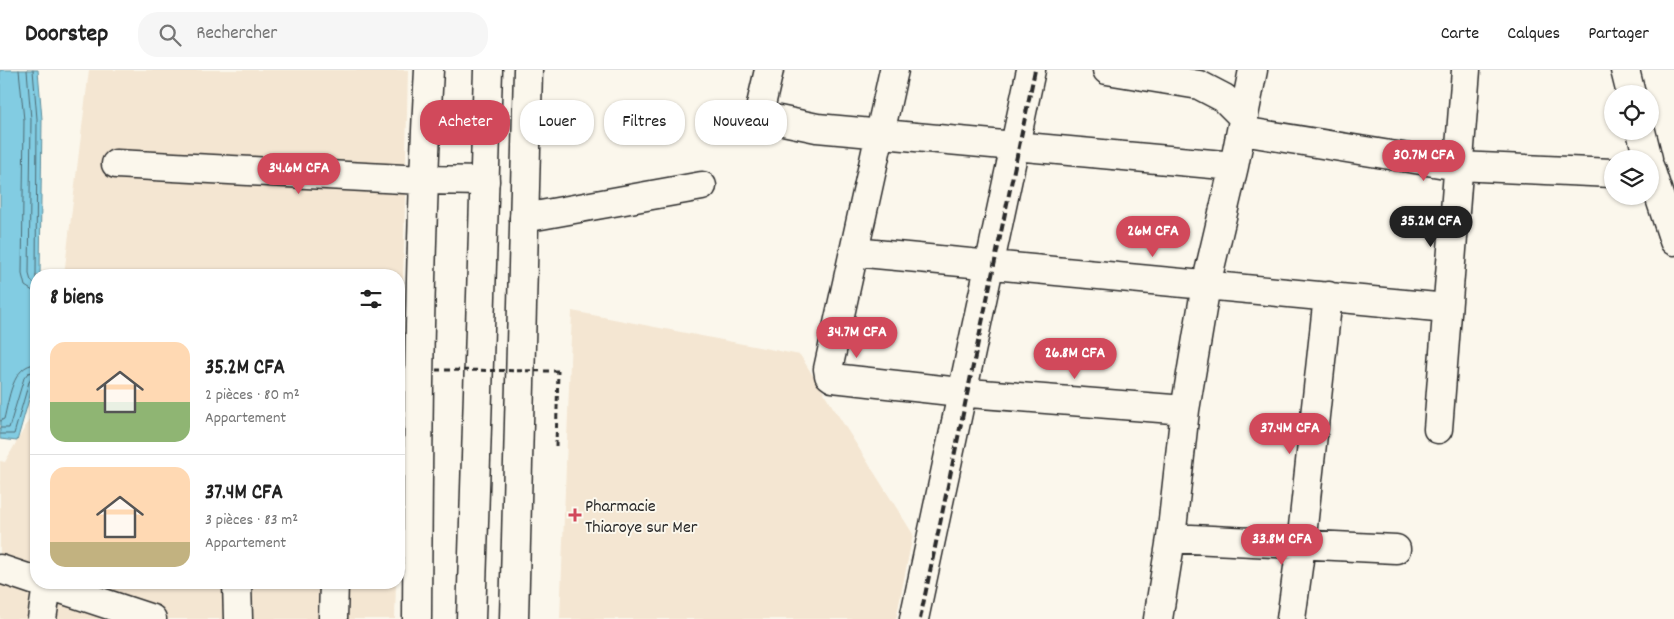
<!DOCTYPE html>
<html lang="fr">
<head>
<meta charset="utf-8">
<style>
	body { margin:0; font-family:Dekko,sans-serif; background:#f6f6f6; color:#222; height:100vh; display:flex; flex-direction:column; font-size:19px; white-space:nowrap }
	* { box-sizing:border-box; margin:0 }
	p { font-size:16px; color:#767676 }
	.icon { flex:none; width:28px; height:28px; fill:none; stroke:currentColor; stroke-width:2; stroke-linecap:round; stroke-linejoin:round }
	.map { position:relative; flex:1; overflow:hidden }
	.panel { position:absolute; left:30px; top:199px; width:375px; height:320px; display:flex; flex-direction:column; background:#fff; border-radius:20px; box-shadow:0 1px 4px #0004 }
	.panel>* { flex:none }
	.banner { position:absolute; left:420px; top:30px; width:475px; height:45px; display:flex; gap:10px }
	.fabs { position:absolute; left:1604px; top:15px; display:grid; gap:10px }
	.fabs a { display:grid; place-items:center; width:55px; height:55px; border-radius:50%; background:#fff; box-shadow:0 1px 4px #0004; font-size:25px }
	.price { position:absolute; translate:-50% -42px; padding:0 11px; border-radius:18px; background:#d1495b; color:#fff; font-size:16px; line-height:32px; filter:drop-shadow(0 1px 2px #0008) }
	.price::after { content:''; position:absolute; left:50%; top:30px; width:15px; height:11px; margin-left:-8px; background:inherit; clip-path:polygon(0 0,100% 0,50% 100%) }
	.price.on { background:#222; color:#fff }
	ul { padding:0; list-style:none }
	li { display:flex; align-items:center; gap:15px; height:125px; padding:0 20px }
	li+li { border-top:1px solid #e0e0e0 }
	li span { display:grid; place-items:center; flex:none; width:140px; height:100px; border-radius:15px; color:#555 }
	li>.icon { margin-inline-start:auto }
	span .icon { width:60px; height:60px; fill:#fffc; stroke-width:1 }
	li b { font-size:21px }
	h2 { display:flex; justify-content:space-between; align-items:center; height:60px; padding:0 20px; font-size:21px }
	.pill { padding:0 18px; border-radius:20px; background:#fff; box-shadow:0 1px 4px #0004; font-size:18px; line-height:45px }
	.pill.on { background:#d1495b; color:#fff }
	header { display:flex; align-items:center; gap:30px; box-sizing:border-box; height:70px; padding:0 25px; background:#fff; border-bottom:1px solid #e0e0e0 }
	header strong { font-size:24px }
	nav { display:flex; gap:28px; margin-inline-start:auto; font-size:18px }
	.search { width:350px; height:45px; background:#f6f6f6; display:flex; align-items:center; gap:12px; box-sizing:border-box; padding:0 18px; border-radius:20px; color:#767676; font-size:19px }
	.map>svg:first-child { display:block }
	.built { fill:#f4e6d2 }
	.water { fill:#82cce2; stroke:#5f8c99 }
	.lines { fill:none; stroke-linecap:round; stroke-linejoin:round }
	.shore { stroke:#4e6b74; stroke-width:1 }
	.minor-casing { stroke:#2b2b2b; stroke-width:31 }
	.highway-casing { stroke:#2b2b2b; stroke-width:31 }
	.path { stroke:#2b2b2b; stroke-width:3; stroke-dasharray:5 4; stroke-linecap:butt }
	.minor { stroke:#fbf7ec; stroke-width:28 }
	.highway { stroke:#fbf7ec; stroke-width:28 }
	.rail { stroke:#2b2b2b; stroke-width:4; stroke-dasharray:8 4; stroke-linecap:butt }
	.path-bridge { stroke:#2b2b2b; stroke-width:3; stroke-dasharray:5 4; stroke-linecap:butt }
	.poi-dot { fill:#d1495b; stroke:#fbf7ec; stroke-width:2 }
	.labels { text-anchor:middle; stroke-width:4; stroke-linejoin:round; paint-order:stroke }
	.poi-label { font-size:18px; fill:#2b2b2b; stroke:#fbf7ec; text-anchor:start }
</style>
</head>
<body>
<header>
<strong>Doorstep</strong>
<div class="search"><svg class="icon" aria-label="search" viewBox="0 0 24 24"><circle cx="10" cy="10" r="6"/><path d="M15 15l6 6"/></svg>Rechercher</div>
<nav><a>Carte</a><a>Calques</a><a>Partager</a></nav>
</header>
<div class="map">
<svg width="1674" height="549" viewBox="0 0 1674 549">
	<rect width="100%" height="100%" fill="#fbf7ec"/>
	<filter id="ink" filterUnits="userSpaceOnUse"><feTurbulence type="fractalNoise" baseFrequency=".02" numOctaves="2"/><feDisplacementMap in="SourceGraphic" scale="10" xChannelSelector="R" yChannelSelector="G"/><feConvolveMatrix kernelMatrix="1 2 1 2 8 2 1 2 1" color-interpolation-filters="sRGB"/></filter>
	<g filter="url(#ink)">
		<path class="built" d="M89,0h319l-9,382v-177h-335z
			M572,241l228,44 113,179 -17,85h-336z
			M36,338v174l360,1 -1,36h-395v-158l5,1z"/>
		<path class="water" d="M0,0h38l4,49 -2,156h-4v100l-19,66 -17,-2z"/>
		<g class="lines">
			<path class="shore" d="M19,0l5,50 -2,154 3,12 11,7
				M27,0l4,49 -2,155 2,7 5,4
				M33,0l4,49 -1,158
				M0,351l4,-2c5,-19 8,-54 32,-55
				M0,358h9l15,-50 4,-5 8,-2
				M0,364h14l15,-52 3,-4h4"/>
			<g class="minor-casing">
				<path id="minor" d="M769,0l-8,35 2,9 6,4 48,10 417,38
					M894,0l-66,299 1,6 4,3 136,15 216,17
					M1107,0l92,15 25,13 20,20
					M1625,0l6,24
					M1242,61l216,35 154,7
					M1641,61l7,28
					M116,94l307,16 62,1
					M1650,98l24,73
					M524,148l178,-32
					M854,182l593,56
					M1438,359l28,-359
					M1171,468l225,11
					M0,499l36,12
					M40,512l112,37
					M237,512l1,37
					M42,549l5,-34
					M333,549l1,-37
					M417,549c1,-183 2,-366 12,-549
					M914,549l117,-549
					M1158,549l13,-81 14,-128 21,-125 28,-119 19,-96
					M1291,549l10,-74 27,-249"/>
			</g>
			<g class="highway-casing">
				<path id="highway" d="M471,549l17,-549
					M514,549l14,-549"/>
			</g>
			<path class="path" d="M556,376l2,-75"/>
			<use href="#minor" class="minor"/>
			<use href="#highway" class="highway"/>
			<path class="rail" d="M920,549l115,-549"/>
			<path class="path-bridge" d="M436,300l122,1"/>
		</g>
	</g>
	<path class="poi-dot" d="M572.5 437.5h5v5h5v5h-5v5h-5v-5h-5v-5h5z"/>
	<g class="labels">
		<g class="poi-label">
			<text x="585" y="441">Pharmacie<tspan x="585" dy="21">Thiaroye sur Mer</tspan></text>
		</g>
	</g>
</svg>
<div class="fabs">
<a><svg class="icon" aria-label="locate" viewBox="0 0 24 24"><circle cx="12" cy="12" r="6"/><path d="M12 2v4M12 18v4M2 12h4M18 12h4"/></svg></a>
<a><svg class="icon" aria-label="layers" viewBox="0 0 24 24"><path d="M12 4l9 5-9 5-9-5zM3 14l9 5 9-5"/></svg></a>
</div>
<b class="price" style="left:1424px;top:112px">30.7M CFA</b>
<b class="price" style="left:299px;top:125px">34.6M CFA</b>
<b class="price on" style="left:1431px;top:178px">35.2M CFA</b>
<b class="price" style="left:1153px;top:188px">26M CFA</b>
<b class="price" style="left:857px;top:289px">34.7M CFA</b>
<b class="price" style="left:1075px;top:310px">26.8M CFA</b>
<b class="price" style="left:1290px;top:385px">37.4M CFA</b>
<b class="price" style="left:1282px;top:496px">33.8M CFA</b>
<div class="banner">
<a class="pill on">Acheter</a>
<a class="pill">Louer</a>
<a class="pill">Filtres</a>
<a class="pill">Nouveau</a>
</div>
<section class="panel">
<h2>8 biens<svg class="icon" aria-label="filters" viewBox="0 0 24 24"><path d="M4 7h16M4 17h16"/><circle cx="9" cy="7" r="2"/><circle cx="15" cy="17" r="2"/></svg></h2>
<ul>
<li><span style="background:linear-gradient(#ffd9b3 60%,#8fb573 0)"><svg class="icon" aria-label="home" viewBox="0 0 24 24"><path d="M3 11l9-7 9 7M6 9v11h12V9"/></svg></span><div><b>35.2M CFA</b><p>2 pièces · 80 m²</p><p>Appartement</p></div></li>
<li><span style="background:linear-gradient(#ffd9b3 75%,#c2b280 0)"><svg class="icon" aria-label="home" viewBox="0 0 24 24"><path d="M3 11l9-7 9 7M6 9v11h12V9"/></svg></span><div><b>37.4M CFA</b><p>3 pièces · 83 m²</p><p>Appartement</p></div></li>
</ul>
</section>
</div>
</body>
</html>
